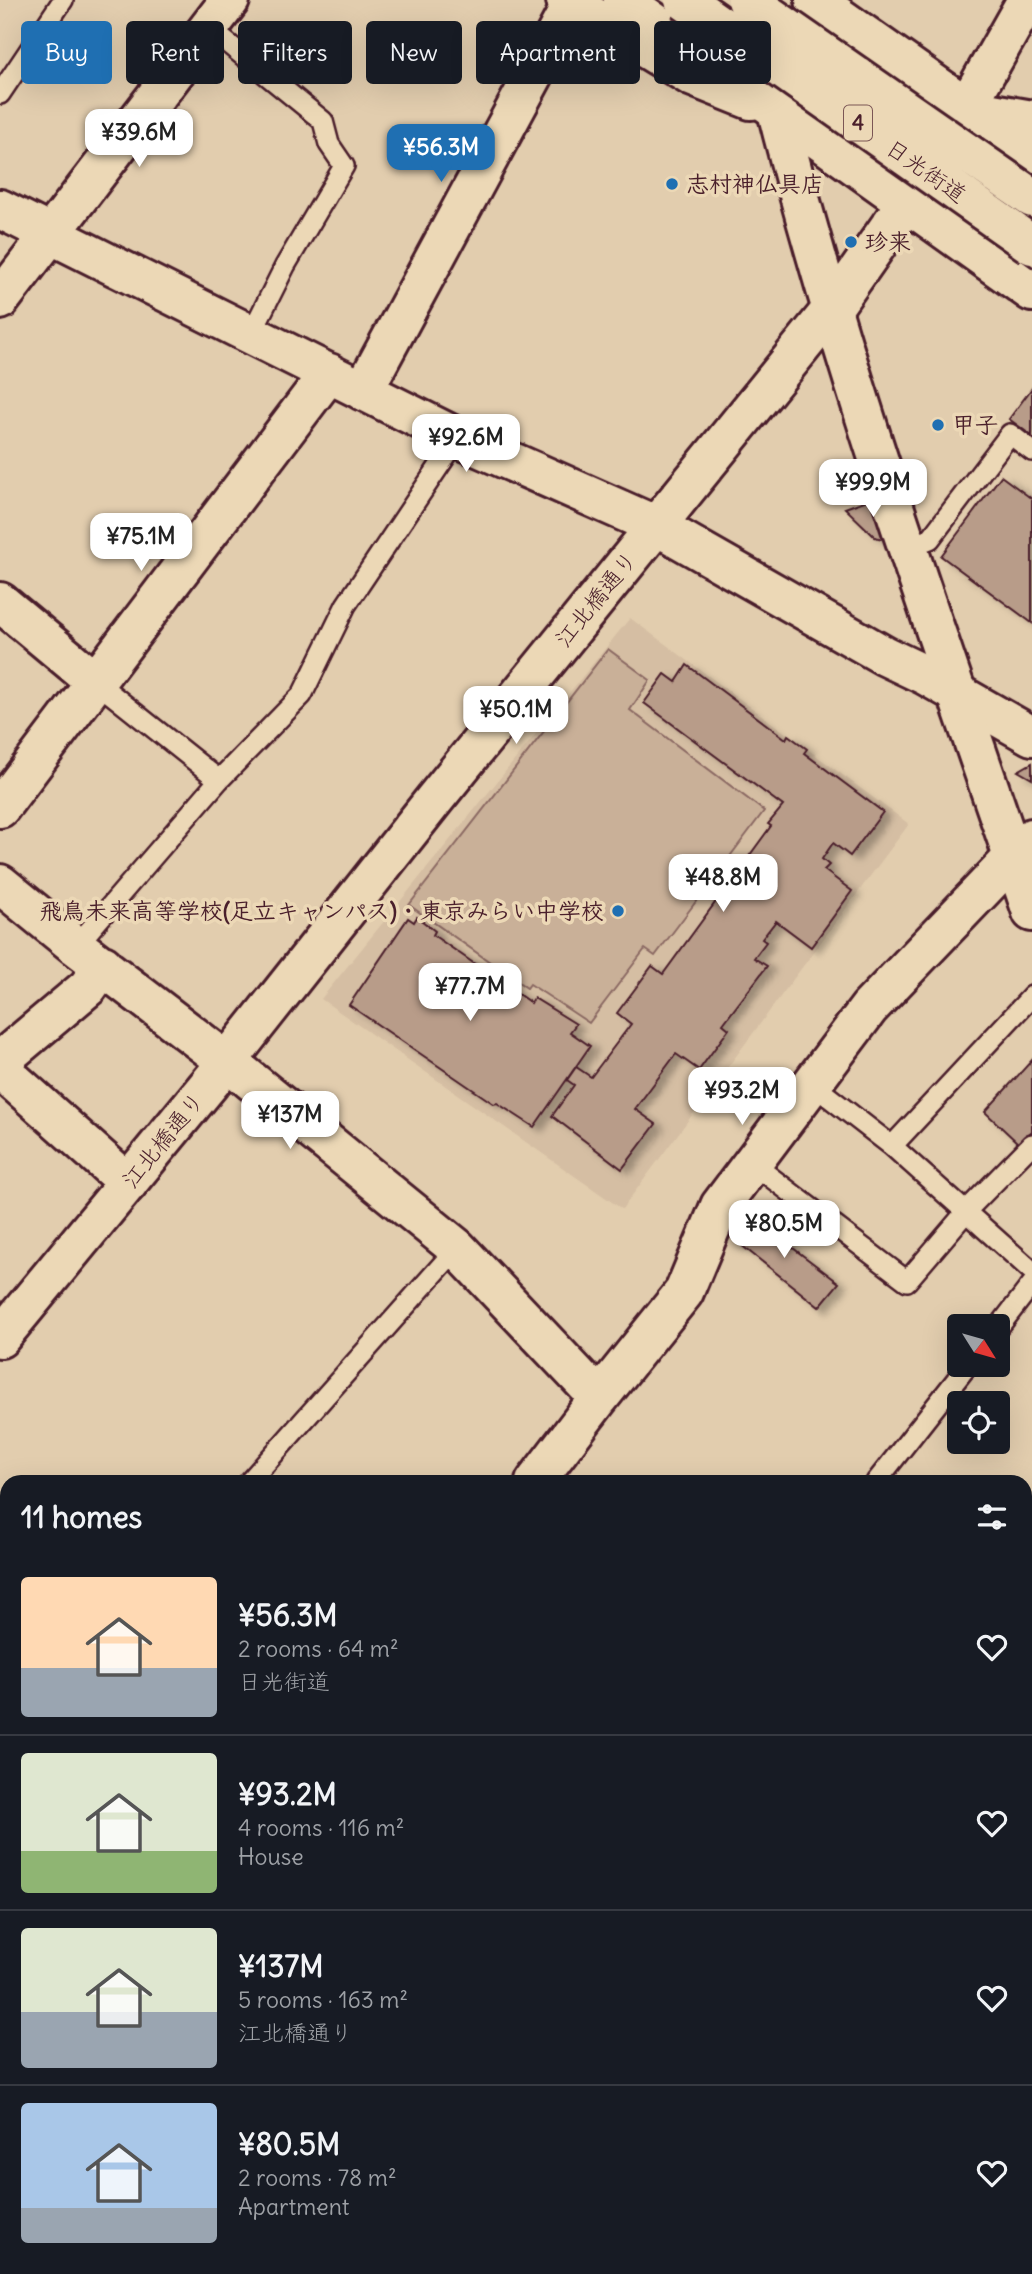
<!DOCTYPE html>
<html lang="en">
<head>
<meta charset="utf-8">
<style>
	body { margin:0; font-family:Delius,"Klee One",sans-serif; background:#20242c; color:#f1f3f6; height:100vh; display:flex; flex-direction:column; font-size:26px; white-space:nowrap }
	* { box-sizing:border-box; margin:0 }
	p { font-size:23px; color:#9ea1a6 }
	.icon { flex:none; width:38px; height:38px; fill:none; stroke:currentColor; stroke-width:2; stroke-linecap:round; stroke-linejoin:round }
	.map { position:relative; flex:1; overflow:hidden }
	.details { position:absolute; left:0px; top:1475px; width:1032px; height:800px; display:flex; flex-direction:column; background:#171b24; border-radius:21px 21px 0 0; box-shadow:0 7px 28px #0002 }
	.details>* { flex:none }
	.banner { position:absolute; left:21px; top:21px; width:990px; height:63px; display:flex; gap:14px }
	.needle { width:46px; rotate:127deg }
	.tools { position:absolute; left:947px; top:1314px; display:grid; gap:14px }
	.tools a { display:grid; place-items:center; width:63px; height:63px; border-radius:7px; background:#171b24; box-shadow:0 7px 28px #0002; font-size:35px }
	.price { position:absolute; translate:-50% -60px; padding:0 16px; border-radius:14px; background:#fff; color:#222; font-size:23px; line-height:46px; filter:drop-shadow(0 2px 4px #0008) }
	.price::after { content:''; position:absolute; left:50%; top:42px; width:21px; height:16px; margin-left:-10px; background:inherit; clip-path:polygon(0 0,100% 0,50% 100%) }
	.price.selected { background:#1f6fb2; color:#fff }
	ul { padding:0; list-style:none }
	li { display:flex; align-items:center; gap:21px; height:175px; padding:0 21px }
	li+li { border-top:2px solid #363941 }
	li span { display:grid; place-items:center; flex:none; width:196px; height:140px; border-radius:7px; color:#555 }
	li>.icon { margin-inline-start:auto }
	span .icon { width:84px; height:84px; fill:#fffc; stroke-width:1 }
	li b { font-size:30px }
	h2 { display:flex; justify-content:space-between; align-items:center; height:84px; padding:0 21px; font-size:30px }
	.tag { padding:0 24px; border-radius:7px; background:#171b24; box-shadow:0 7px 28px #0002; font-size:24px; line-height:63px }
	.tag.selected { background:#1f6fb2; color:#fff }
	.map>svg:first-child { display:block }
	.built { fill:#d5bea3 }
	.green { fill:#c9b098; stroke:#8a6862; stroke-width:2 }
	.building { fill:#b89c89; stroke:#4a1f2b; stroke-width:2; filter:url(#shadow) }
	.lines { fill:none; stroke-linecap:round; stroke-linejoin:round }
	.service-casing { stroke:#4a1f2b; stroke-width:24 }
	.minor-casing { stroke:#4a1f2b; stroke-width:44 }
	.tertiary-casing { stroke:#4a1f2b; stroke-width:44 }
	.secondary-casing { stroke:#4a1f2b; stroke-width:44 }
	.trunk-casing { stroke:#4a1f2b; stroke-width:44 }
	.service { stroke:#ecd8b6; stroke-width:19 }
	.minor { stroke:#ecd8b6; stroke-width:38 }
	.tertiary { stroke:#ecd8b6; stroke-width:38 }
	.secondary { stroke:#ecd8b6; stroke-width:38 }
	.trunk { stroke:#ecd8b6; stroke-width:38 }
	.trunk-bridge-casing { stroke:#4a1f2b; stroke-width:44; stroke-linecap:butt }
	.trunk-bridge { stroke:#ecd8b6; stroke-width:38 }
	.poi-dot { fill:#1f6fb2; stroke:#ecd8b6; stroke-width:2.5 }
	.labels { text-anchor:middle; stroke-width:7; stroke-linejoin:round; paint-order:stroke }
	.shield { fill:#ecd8b6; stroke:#7b5655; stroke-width:2 }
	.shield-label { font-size:21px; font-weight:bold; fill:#4a1f2b }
	.street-label { font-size:23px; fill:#4a1f2b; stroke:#ecd8b6 }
	.poi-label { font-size:23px; font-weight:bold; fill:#4a1f2b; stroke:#ecd8b6; text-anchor:start }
</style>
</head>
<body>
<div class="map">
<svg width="1032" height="2274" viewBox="0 0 1032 2274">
	<defs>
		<filter id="shadow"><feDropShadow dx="8" dy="4.5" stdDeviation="3.5" flood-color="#0004"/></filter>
	</defs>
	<rect width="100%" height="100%" fill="#e2cdae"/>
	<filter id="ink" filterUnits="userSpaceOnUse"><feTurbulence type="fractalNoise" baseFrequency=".0143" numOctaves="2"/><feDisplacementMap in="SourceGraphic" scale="14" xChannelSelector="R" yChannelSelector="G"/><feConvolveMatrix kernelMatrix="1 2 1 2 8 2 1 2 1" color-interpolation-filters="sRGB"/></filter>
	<g filter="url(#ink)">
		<path class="built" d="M630,618l279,206 -287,385 -301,-210z"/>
		<path class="green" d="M608,649l42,31 -20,30 134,101 -109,145 -10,-7 -56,74 -59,-39 -3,4 -118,-83z"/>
		<path class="building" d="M1032,388v48l-23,-17z
			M1001,476l31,23v124l-91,-67z
			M878,496l20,47 -23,-6 -30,-29z
			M687,665l99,74 2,-4 19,14 -3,4 79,59 -33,44 -17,-13 -11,16 7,6 -5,5 28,21 -41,56 -35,-26 -14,18 4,3 -12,16 13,8 -44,58 6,5 -30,41 -23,-16 -41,55 21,15 -34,45 -70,-53 22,-31 -7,-5 9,-13 15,10 40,-53 -14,-11 35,-47 11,8 108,-148 -3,-2 15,-18 -139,-103 21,-29 11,8z
			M1032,763v16l-14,-8z
			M417,917l18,14 -2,4 98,68 3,-5 42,26 -6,8 20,14 -56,81 -37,-24 -3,1 -145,-99 59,-87 6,4z
			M1032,1060v71l-13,13 -34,-32z
			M743,1210l96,73 -20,24 -88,-70z
			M7,2079v42l-7,-8v-30z
			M200,2268h59l2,4 -3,2h-68z"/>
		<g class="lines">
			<g class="service-casing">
				<path id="service" d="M209,28l114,93 6,23 15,22 -59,100 -34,68
					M0,94l63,-94
					M907,548l23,-9 80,-105 22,17
					M96,682l123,98
					M76,946l143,-166 83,-85 44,-90 112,-167
					M812,1084l80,62 140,125
					M892,1146l140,-150
					M752,1163l155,118 65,-76 60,-61
					M998,1328l34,-44
					M249,1482l208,-234
					M876,1482l92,-117
					M1026,1590l6,4
					M0,1659l7,-6
					M1026,1855l6,5
					M0,2039l7,-3
					M1026,2070l6,-10
					M775,2268l9,6
					M277,2274l7,-6
					M953,2274l4,-6"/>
			</g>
			<g class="minor-casing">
				<path id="minor" d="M0,209l458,229 199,88 228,130 40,19 107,61
					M0,300l230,-300
					M363,391l209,-387
					M0,602l96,80
					M0,808l329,-435
					M0,884l76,62 167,128 214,174 142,150
					M0,1061l88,-74 15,-22
					M0,1069l128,114
					M535,1482l64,-84 85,-106 36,-86 149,-198 163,-170
					M1026,1762l6,-10
					M1026,2206l6,5
					M593,2268l6,6"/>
			</g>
			<g class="tertiary-casing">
				<path id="tertiary" d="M566,0l125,76 60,24
					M771,87c69,281 168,552 261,825
					M964,108l68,12
					M0,1928l7,16
					M158,2268l4,6"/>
			</g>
			<g class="secondary-casing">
				<path id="secondary" d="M0,1338l214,-260 220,-278 398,-491 74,-106 60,-95 61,-108"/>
			</g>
			<g class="trunk-casing">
				<path id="trunk" d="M623,0l409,292
					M815,0l217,153"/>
			</g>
			<use href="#service" class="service"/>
			<use href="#minor" class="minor"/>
			<use href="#tertiary" class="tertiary"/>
			<use href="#secondary" class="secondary"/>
			<use href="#trunk" class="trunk"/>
			<g class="trunk-bridge-casing">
				<path id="trunk-bridge" d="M684,0l348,245
					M747,0l285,198"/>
			</g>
			<use href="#trunk-bridge" class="trunk-bridge"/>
		</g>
	</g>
	<g class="poi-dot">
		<circle cx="672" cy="184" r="7"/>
		<circle cx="851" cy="242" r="7"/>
		<circle cx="938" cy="425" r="7"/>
		<circle cx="618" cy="911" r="7"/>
	</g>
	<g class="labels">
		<rect class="shield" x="844" y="105.5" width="28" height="35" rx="5"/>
		<g class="shield-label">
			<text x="858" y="130">4</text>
		</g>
		<g class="street-label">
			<text transform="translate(926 171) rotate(35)" y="8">日光街道</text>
			<text transform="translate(596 599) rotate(-51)" y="8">江北橋通り</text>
			<text transform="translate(163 1140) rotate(-51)" y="8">江北橋通り</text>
		</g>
		<g class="poi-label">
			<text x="686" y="192">志村神仏具店</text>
			<text x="865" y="250">珍来</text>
			<text x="952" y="433">甲子</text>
			<text x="604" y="919" text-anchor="end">飛鳥未来高等学校(足立キャンパス)・東京みらい中学校</text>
		</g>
	</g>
</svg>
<div class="tools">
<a><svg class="needle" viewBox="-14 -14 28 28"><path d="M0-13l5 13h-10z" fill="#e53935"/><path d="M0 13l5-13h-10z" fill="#9ea1a6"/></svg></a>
<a><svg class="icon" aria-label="locate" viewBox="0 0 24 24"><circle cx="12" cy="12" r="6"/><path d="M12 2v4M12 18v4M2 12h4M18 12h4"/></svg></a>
</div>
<b class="price" style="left:139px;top:169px">¥39.6M</b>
<b class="price selected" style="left:441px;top:184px">¥56.3M</b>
<b class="price" style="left:466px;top:474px">¥92.6M</b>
<b class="price" style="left:873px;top:519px">¥99.9M</b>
<b class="price" style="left:141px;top:573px">¥75.1M</b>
<b class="price" style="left:516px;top:746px">¥50.1M</b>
<b class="price" style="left:723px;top:914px">¥48.8M</b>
<b class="price" style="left:470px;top:1023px">¥77.7M</b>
<b class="price" style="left:742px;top:1127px">¥93.2M</b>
<b class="price" style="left:290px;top:1151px">¥137M</b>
<b class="price" style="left:784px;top:1260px">¥80.5M</b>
<div class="banner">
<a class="tag selected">Buy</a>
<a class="tag">Rent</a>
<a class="tag">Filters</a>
<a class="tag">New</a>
<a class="tag">Apartment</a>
<a class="tag">House</a>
</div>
<section class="details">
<h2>11 homes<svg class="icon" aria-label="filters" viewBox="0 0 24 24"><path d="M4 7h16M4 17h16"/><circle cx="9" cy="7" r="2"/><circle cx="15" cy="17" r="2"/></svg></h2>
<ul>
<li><span style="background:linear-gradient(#ffd9b3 65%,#9aa5b1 0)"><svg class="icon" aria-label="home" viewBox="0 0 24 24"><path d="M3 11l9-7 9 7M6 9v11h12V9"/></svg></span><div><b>¥56.3M</b><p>2 rooms · 64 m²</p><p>日光街道</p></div><svg class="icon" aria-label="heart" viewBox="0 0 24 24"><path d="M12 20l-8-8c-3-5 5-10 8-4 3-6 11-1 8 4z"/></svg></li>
<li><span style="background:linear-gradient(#dfe7d0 70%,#8fb573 0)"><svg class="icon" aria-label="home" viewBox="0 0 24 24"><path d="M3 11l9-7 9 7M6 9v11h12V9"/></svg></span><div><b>¥93.2M</b><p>4 rooms · 116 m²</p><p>House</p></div><svg class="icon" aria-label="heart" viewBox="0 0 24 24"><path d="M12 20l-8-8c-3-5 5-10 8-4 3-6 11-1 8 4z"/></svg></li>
<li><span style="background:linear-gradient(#dfe7d0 60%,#9aa5b1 0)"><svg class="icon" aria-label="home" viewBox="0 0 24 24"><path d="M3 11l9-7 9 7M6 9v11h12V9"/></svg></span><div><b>¥137M</b><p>5 rooms · 163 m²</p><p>江北橋通り</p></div><svg class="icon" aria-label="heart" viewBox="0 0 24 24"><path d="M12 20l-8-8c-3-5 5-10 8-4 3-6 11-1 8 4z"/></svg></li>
<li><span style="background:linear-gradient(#a9c7e8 75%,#9aa5b1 0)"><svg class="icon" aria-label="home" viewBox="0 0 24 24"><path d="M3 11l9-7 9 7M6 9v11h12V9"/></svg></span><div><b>¥80.5M</b><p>2 rooms · 78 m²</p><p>Apartment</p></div><svg class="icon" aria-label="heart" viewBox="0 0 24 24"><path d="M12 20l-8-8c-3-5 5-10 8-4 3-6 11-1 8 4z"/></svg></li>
</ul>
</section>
</div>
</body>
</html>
